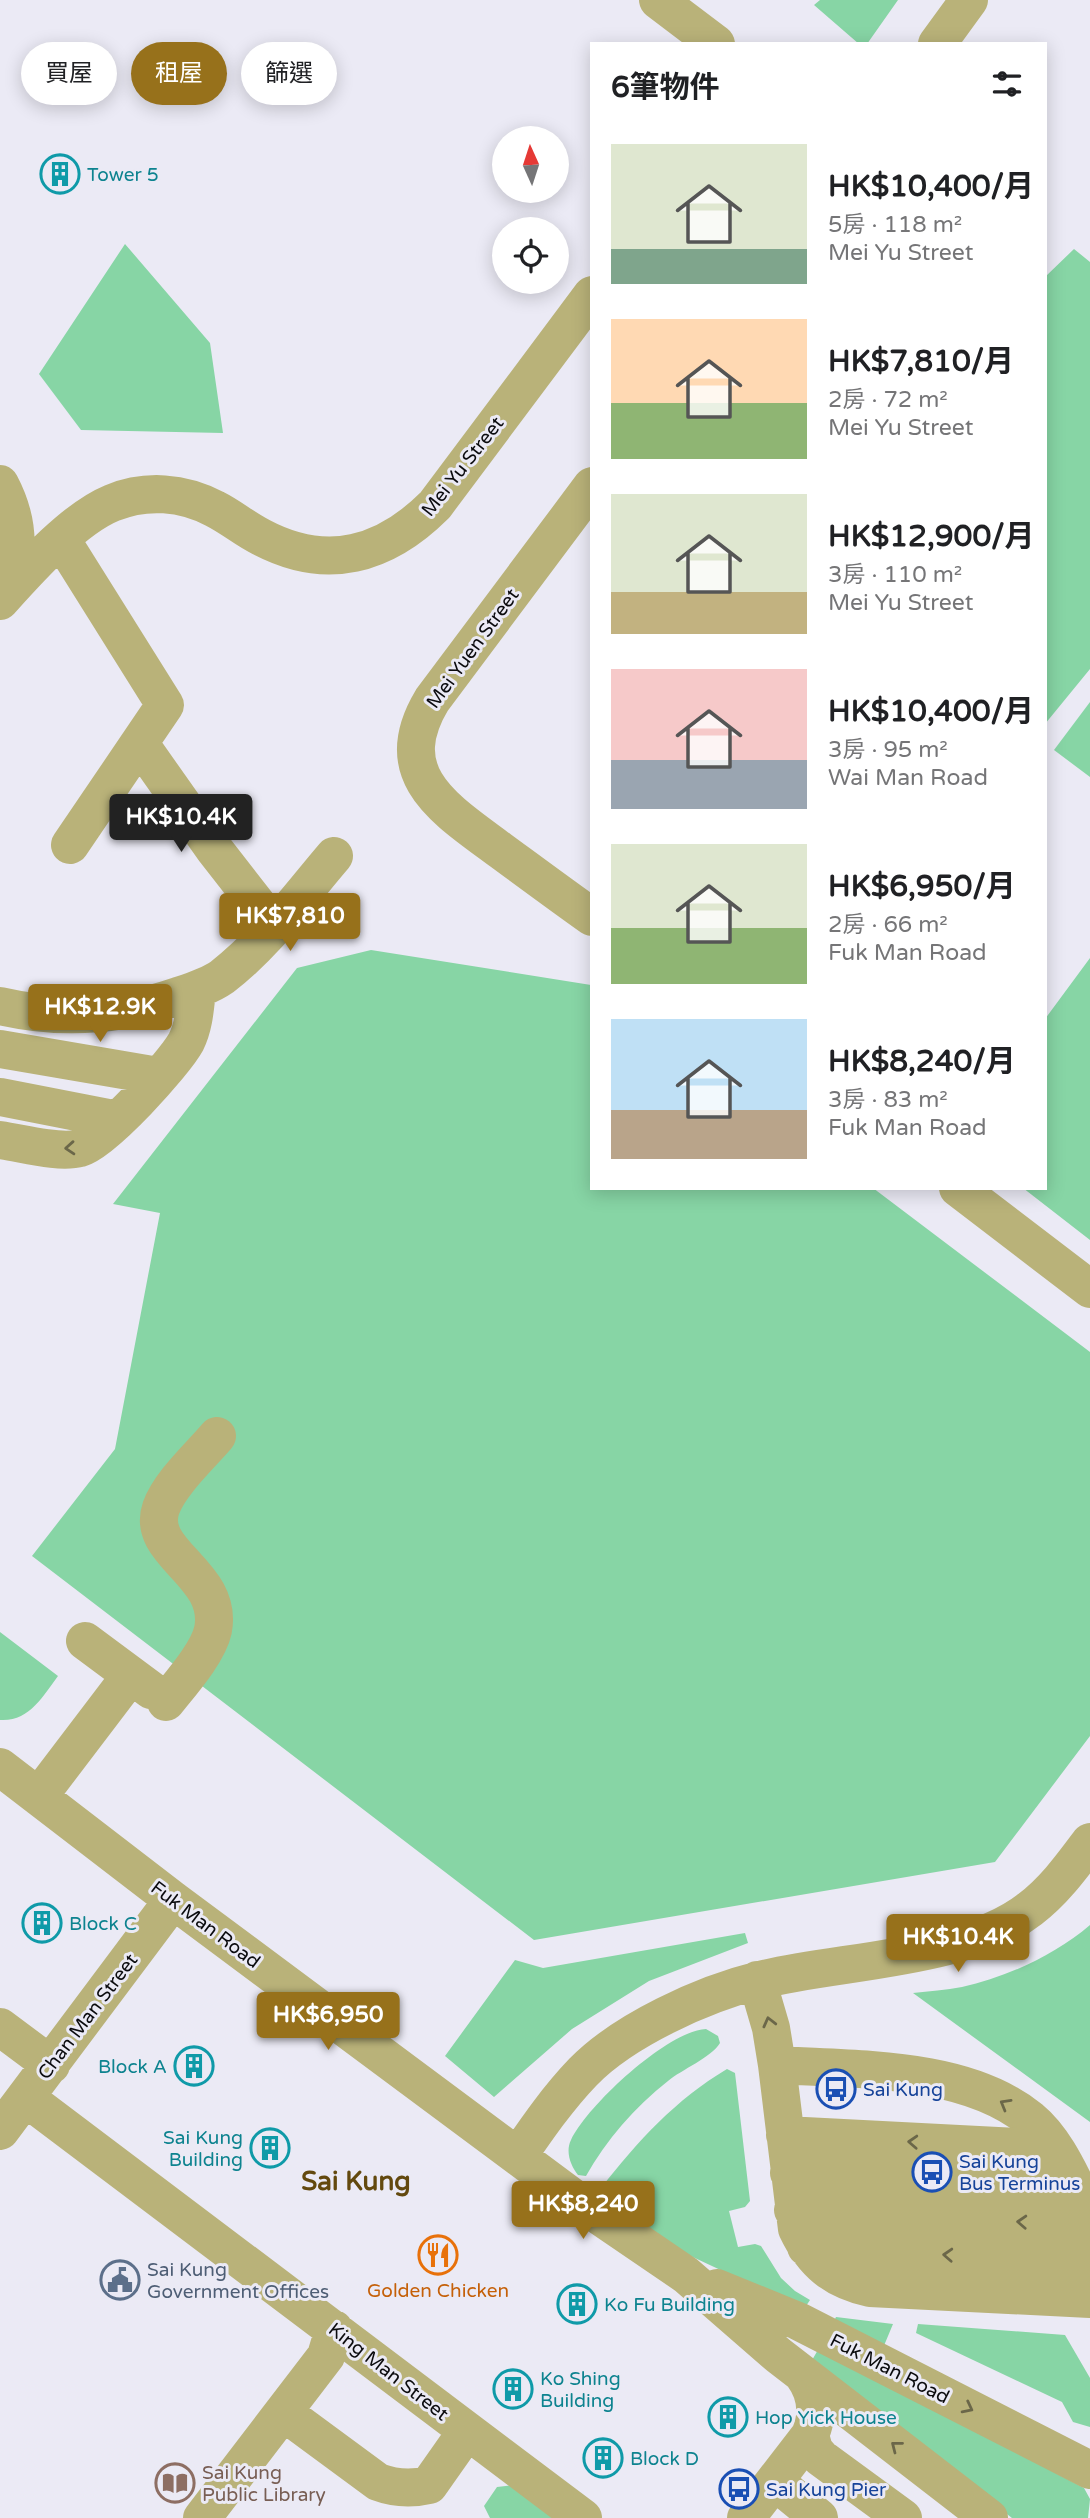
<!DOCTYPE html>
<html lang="zh-TW">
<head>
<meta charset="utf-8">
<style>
	body { margin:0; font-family:"Varela Round","Noto Sans TC",sans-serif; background:#f6f6f6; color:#202124; height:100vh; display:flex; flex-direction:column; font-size:26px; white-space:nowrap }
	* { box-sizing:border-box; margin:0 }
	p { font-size:23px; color:#757577 }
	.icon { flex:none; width:38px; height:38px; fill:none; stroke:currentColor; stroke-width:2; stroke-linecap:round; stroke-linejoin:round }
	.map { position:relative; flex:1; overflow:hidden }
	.sheet { position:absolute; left:590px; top:42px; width:457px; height:1148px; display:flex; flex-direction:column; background:#fff; border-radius:0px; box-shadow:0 4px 18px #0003 }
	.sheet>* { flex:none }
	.hud { position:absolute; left:21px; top:42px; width:464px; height:63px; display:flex; gap:14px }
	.needle { width:46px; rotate:357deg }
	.fabs { position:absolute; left:492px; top:126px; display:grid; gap:14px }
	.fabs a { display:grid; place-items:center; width:77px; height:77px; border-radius:50%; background:#fff; box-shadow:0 4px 18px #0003; font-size:35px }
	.price { position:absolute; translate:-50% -60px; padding:0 16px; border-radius:7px; background:#97711b; color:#fff; font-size:23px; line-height:46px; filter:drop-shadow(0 2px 4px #0008) }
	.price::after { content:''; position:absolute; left:50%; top:42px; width:21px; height:16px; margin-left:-10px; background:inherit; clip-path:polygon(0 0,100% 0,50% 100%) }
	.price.active { background:#222; color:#fff }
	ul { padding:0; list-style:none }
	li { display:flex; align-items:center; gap:21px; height:175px; padding:0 21px }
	li span { display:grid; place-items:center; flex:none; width:196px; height:140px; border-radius:0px; color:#555 }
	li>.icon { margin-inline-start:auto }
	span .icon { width:84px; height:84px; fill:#fffc; stroke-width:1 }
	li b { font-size:30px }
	h2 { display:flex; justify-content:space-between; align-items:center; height:84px; padding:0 21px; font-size:30px }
	.chip { padding:0 24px; border-radius:32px; background:#fff; box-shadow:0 4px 18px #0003; font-size:24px; line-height:63px }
	.chip.active { background:#97711b; color:#fff }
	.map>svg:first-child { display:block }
	.green { fill:#87d5a5 }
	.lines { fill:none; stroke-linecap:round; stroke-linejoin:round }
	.minor { stroke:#b9b279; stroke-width:38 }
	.oneway { stroke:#6b6749 }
	.labels { text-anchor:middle; stroke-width:6; stroke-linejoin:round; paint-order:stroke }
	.culture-label { font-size:19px; fill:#0d838f; stroke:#ebeaf5; text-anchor:start }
	.street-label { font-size:19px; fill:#0b0b0e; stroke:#ebeaf5 }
	.transit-label { font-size:19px; fill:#164399; stroke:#ebeaf5; text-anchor:start }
	.service-label { font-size:19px; fill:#4e5e75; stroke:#ebeaf5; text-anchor:start }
	.food-label { font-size:19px; fill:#c56008; stroke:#ebeaf5 }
	.education-label { font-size:19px; fill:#785e54; stroke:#ebeaf5; text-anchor:start }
	.district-label { font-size:26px; font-weight:bold; fill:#63490e; stroke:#ebeaf5 }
</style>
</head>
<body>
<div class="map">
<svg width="1090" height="2518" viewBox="0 0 1090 2518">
	<rect width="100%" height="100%" fill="#ebeaf5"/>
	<path class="green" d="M820,0h78l-31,44h-8l-45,-39z
		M125,244l85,99 13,90 -142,-3 -42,-56z
		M1074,249l16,13v407l-45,55v-447z
		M1090,702v75l-36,-27z
		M371,950l220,35 1,203h281l217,164v384l-95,126 -461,78 -502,-384 83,-107 45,-236 -47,-9 184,-236z
		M1090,958v282l-67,-52h22v-169z
		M0,1632l58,44c-15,20 -29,46 -58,44z
		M1090,1925v197l-177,-129c16,-2 33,-3 49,-6 45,-10 93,-32 128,-62z
		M745,1933l3,10 -99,38 -77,48 -78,68 -49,-41 70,-96 28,8z
		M706,2029l12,7 2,7c-8,14 -39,27 -52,38 -33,26 -62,59 -82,95l-8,-1c-7,-9 -13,-23 -7,-35 16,-34 96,-109 135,-111z
		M727,2069l8,4 15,128 -5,6 -16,4 9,36 17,-3 6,2 20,32 14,13 15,9 -6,9 -122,-57 -80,-55 -1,-9c37,-47 74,-88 126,-119z
		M836,2317l57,7 -10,24 -50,-25z
		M918,2324l147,11 25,43v49l-17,-5 -11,-20 -146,-69z
		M819,2348l265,140 6,11 -2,19h-76l-201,-156z
		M513,2485l42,33h-65l-6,-12 13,-19z"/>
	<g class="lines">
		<path class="minor" d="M658,0l58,44
			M937,44l32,-44
			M0,484c19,36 21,72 4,109
			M592,486l-160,214c-45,75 13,109 68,150 30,22 61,45 92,67
			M61,539l104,166 -95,140
			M0,601c28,-31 73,-82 112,-98 34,-14 71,-11 103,6 16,8 30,20 46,28 66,35 124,18 174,-32l157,-210
			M140,744l74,105 60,77
			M0,1006c60,14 120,10 178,-10 15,-5 31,-10 44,-19 43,-33 77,-80 112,-121
			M0,1049l158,27
			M0,1097l118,23
			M0,1140c22,3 59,14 80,8 23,-6 94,-84 106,-106 8,-16 9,-34 11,-52
			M958,1188l132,101
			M85,1641l66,49
			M166,1702c15,-19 42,-49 47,-72 11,-57 -68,-76 -52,-122 9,-25 39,-52 56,-72
			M0,1767l173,133 406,302 107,73 92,80 211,163
			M39,1796l92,-121
			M757,1980l14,48 6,37 20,164c16,34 37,51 73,59l220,11
			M0,2027l51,38
			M777,2065c80,5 188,1 253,54 28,23 43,63 60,95
			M26,2098l557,420
			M0,2131l173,-231
			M785,2135l270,14
			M518,2156c20,-29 40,-58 65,-84 41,-42 120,-78 177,-92 80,-20 205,-20 270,-71 24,-18 42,-43 60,-67
			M789,2173l287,14
			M793,2210l297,15
			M806,2247l284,15
			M717,2288l81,33 292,149
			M283,2412l95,70c16,6 34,7 51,3l38,-54
			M810,2435l4,15 7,8 82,60
			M781,2473l3,16 35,29
			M202,2518l124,-162 8,-27
			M746,2518l64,-83c9,-21 7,-41 -7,-60"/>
	</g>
	<defs><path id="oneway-chevron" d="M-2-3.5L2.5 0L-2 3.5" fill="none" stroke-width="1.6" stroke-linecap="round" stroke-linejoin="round" transform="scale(1.75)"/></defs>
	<g class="oneway">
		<use href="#oneway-chevron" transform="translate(70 1148) rotate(176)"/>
		<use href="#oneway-chevron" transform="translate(769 2022) rotate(-104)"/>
		<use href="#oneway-chevron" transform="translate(1005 2104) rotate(-150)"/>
		<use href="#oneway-chevron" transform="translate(913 2142) rotate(-177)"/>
		<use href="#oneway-chevron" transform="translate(1022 2222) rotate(-177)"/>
		<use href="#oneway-chevron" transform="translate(948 2255) rotate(-177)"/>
		<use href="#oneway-chevron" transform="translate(968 2408) rotate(27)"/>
		<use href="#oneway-chevron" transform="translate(896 2446) rotate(-142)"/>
	</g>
	<defs>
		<g id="building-ring" transform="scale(2.0125)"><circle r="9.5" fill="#ebeaf5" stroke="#0f9aa8" stroke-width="1.5"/><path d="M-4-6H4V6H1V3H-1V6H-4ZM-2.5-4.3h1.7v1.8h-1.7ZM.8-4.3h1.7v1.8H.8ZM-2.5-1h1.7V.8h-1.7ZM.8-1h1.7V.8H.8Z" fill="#0f9aa8"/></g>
		<g id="bus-ring" transform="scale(2.0125)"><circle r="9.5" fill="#ebeaf5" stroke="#1a4fb4" stroke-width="1.5"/><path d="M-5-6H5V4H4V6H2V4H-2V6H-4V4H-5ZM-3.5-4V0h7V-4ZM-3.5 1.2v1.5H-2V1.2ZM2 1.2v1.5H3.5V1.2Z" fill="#1a4fb4"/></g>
		<g id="restaurant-ring" transform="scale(2.0125)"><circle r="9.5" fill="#ebeaf5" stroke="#e8710a" stroke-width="1.5"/><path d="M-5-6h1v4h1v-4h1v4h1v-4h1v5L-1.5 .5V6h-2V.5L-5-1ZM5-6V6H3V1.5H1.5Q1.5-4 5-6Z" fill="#e8710a"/></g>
		<g id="civic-ring" transform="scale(2.0125)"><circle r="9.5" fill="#ebeaf5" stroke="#5c6f8a" stroke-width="1.5"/><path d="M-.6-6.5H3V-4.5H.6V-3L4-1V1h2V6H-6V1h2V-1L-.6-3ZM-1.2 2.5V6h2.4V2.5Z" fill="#5c6f8a"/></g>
		<g id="library-ring" transform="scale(2.0125)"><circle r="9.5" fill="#ebeaf5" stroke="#8d6e63" stroke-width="1.5"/><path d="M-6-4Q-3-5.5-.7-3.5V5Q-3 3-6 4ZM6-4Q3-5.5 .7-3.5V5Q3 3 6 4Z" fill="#8d6e63"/></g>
	</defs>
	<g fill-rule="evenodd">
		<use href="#building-ring" x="60" y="174"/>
		<use href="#building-ring" x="42" y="1923"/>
		<use href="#building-ring" x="194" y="2066"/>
		<use href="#bus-ring" x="836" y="2089"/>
		<use href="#building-ring" x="270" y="2148"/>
		<use href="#bus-ring" x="932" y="2172"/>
		<use href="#restaurant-ring" x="438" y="2255"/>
		<use href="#civic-ring" x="120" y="2280"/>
		<use href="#building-ring" x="577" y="2304"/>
		<use href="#building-ring" x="513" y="2389"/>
		<use href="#building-ring" x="728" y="2417"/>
		<use href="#building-ring" x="603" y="2458"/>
		<use href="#library-ring" x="175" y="2483"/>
		<use href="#bus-ring" x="739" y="2489"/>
	</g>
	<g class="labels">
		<g class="culture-label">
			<text x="87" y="181">Tower 5</text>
			<text x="69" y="1930">Block C</text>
			<text x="167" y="2073" text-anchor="end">Block A</text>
			<text x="243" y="2144" text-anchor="end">Sai Kung<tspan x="243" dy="22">Building</tspan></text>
			<text x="604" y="2311">Ko Fu Building</text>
			<text x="540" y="2385">Ko Shing<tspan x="540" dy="22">Building</tspan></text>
			<text x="755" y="2424">Hop Yick House</text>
			<text x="630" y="2465">Block D</text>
		</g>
		<g class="street-label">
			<text transform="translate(462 466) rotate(-52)" y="7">Mei Yu Street</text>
			<text transform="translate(472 648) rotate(-54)" y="7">Mei Yuen Street</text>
			<text transform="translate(206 1924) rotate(37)" y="7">Fuk Man Road</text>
			<text transform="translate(87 2016) rotate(-53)" y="7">Chan Man Street</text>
			<text transform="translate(890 2368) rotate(27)" y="7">Fuk Man Road</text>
			<text transform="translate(389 2371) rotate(38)" y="7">King Man Street</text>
		</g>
		<g class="transit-label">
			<text x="863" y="2096">Sai Kung</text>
			<text x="959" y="2168">Sai Kung<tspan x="959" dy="22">Bus Terminus</tspan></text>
			<text x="766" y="2496">Sai Kung Pier</text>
		</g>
		<g class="service-label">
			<text x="147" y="2276">Sai Kung<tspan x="147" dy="22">Government Offices</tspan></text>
		</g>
		<g class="food-label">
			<text x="438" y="2297">Golden Chicken</text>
		</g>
		<g class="education-label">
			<text x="202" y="2479">Sai Kung<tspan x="202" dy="22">Public Library</tspan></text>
		</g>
		<g class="district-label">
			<text x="356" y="2190">Sai Kung</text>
		</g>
	</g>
</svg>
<div class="fabs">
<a><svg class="needle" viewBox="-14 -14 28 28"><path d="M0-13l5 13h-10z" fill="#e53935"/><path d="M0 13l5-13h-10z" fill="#757577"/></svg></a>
<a><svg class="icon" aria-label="locate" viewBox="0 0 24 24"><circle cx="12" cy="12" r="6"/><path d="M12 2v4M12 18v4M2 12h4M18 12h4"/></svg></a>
</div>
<b class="price active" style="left:181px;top:854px">HK$10.4K</b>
<b class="price" style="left:290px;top:953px">HK$7,810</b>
<b class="price" style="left:100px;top:1044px">HK$12.9K</b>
<b class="price" style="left:958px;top:1974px">HK$10.4K</b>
<b class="price" style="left:328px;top:2052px">HK$6,950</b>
<b class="price" style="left:583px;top:2241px">HK$8,240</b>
<div class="hud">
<a class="chip">買屋</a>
<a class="chip active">租屋</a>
<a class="chip">篩選</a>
</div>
<section class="sheet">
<h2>6筆物件<svg class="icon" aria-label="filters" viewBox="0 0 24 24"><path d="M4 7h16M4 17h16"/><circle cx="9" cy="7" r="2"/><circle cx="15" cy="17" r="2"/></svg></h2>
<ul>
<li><span style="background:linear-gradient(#dfe7d0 75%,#7fa58c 0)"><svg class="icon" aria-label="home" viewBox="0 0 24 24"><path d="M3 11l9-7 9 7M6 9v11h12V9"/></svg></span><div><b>HK$10,400/月</b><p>5房 · 118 m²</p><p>Mei Yu Street</p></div></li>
<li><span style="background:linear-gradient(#ffd9b3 60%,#8fb573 0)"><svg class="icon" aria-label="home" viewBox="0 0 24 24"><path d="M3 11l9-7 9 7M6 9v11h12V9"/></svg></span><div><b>HK$7,810/月</b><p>2房 · 72 m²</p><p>Mei Yu Street</p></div></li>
<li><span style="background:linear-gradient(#dfe7d0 70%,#c2b280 0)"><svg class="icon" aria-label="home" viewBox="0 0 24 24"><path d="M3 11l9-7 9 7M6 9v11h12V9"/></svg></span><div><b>HK$12,900/月</b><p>3房 · 110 m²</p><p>Mei Yu Street</p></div></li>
<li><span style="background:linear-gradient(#f6c9c9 65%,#9aa5b1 0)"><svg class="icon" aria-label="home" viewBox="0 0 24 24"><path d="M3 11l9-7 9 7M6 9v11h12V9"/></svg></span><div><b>HK$10,400/月</b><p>3房 · 95 m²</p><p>Wai Man Road</p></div></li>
<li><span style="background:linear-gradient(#dfe7d0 60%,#8fb573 0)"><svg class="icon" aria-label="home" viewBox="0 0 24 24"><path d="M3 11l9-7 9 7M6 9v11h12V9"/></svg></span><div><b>HK$6,950/月</b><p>2房 · 66 m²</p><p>Fuk Man Road</p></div></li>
<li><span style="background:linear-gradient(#bfe0f5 65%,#b9a48a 0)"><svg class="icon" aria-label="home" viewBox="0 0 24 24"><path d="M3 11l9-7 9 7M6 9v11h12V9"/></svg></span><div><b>HK$8,240/月</b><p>3房 · 83 m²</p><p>Fuk Man Road</p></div></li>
</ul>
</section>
</div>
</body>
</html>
